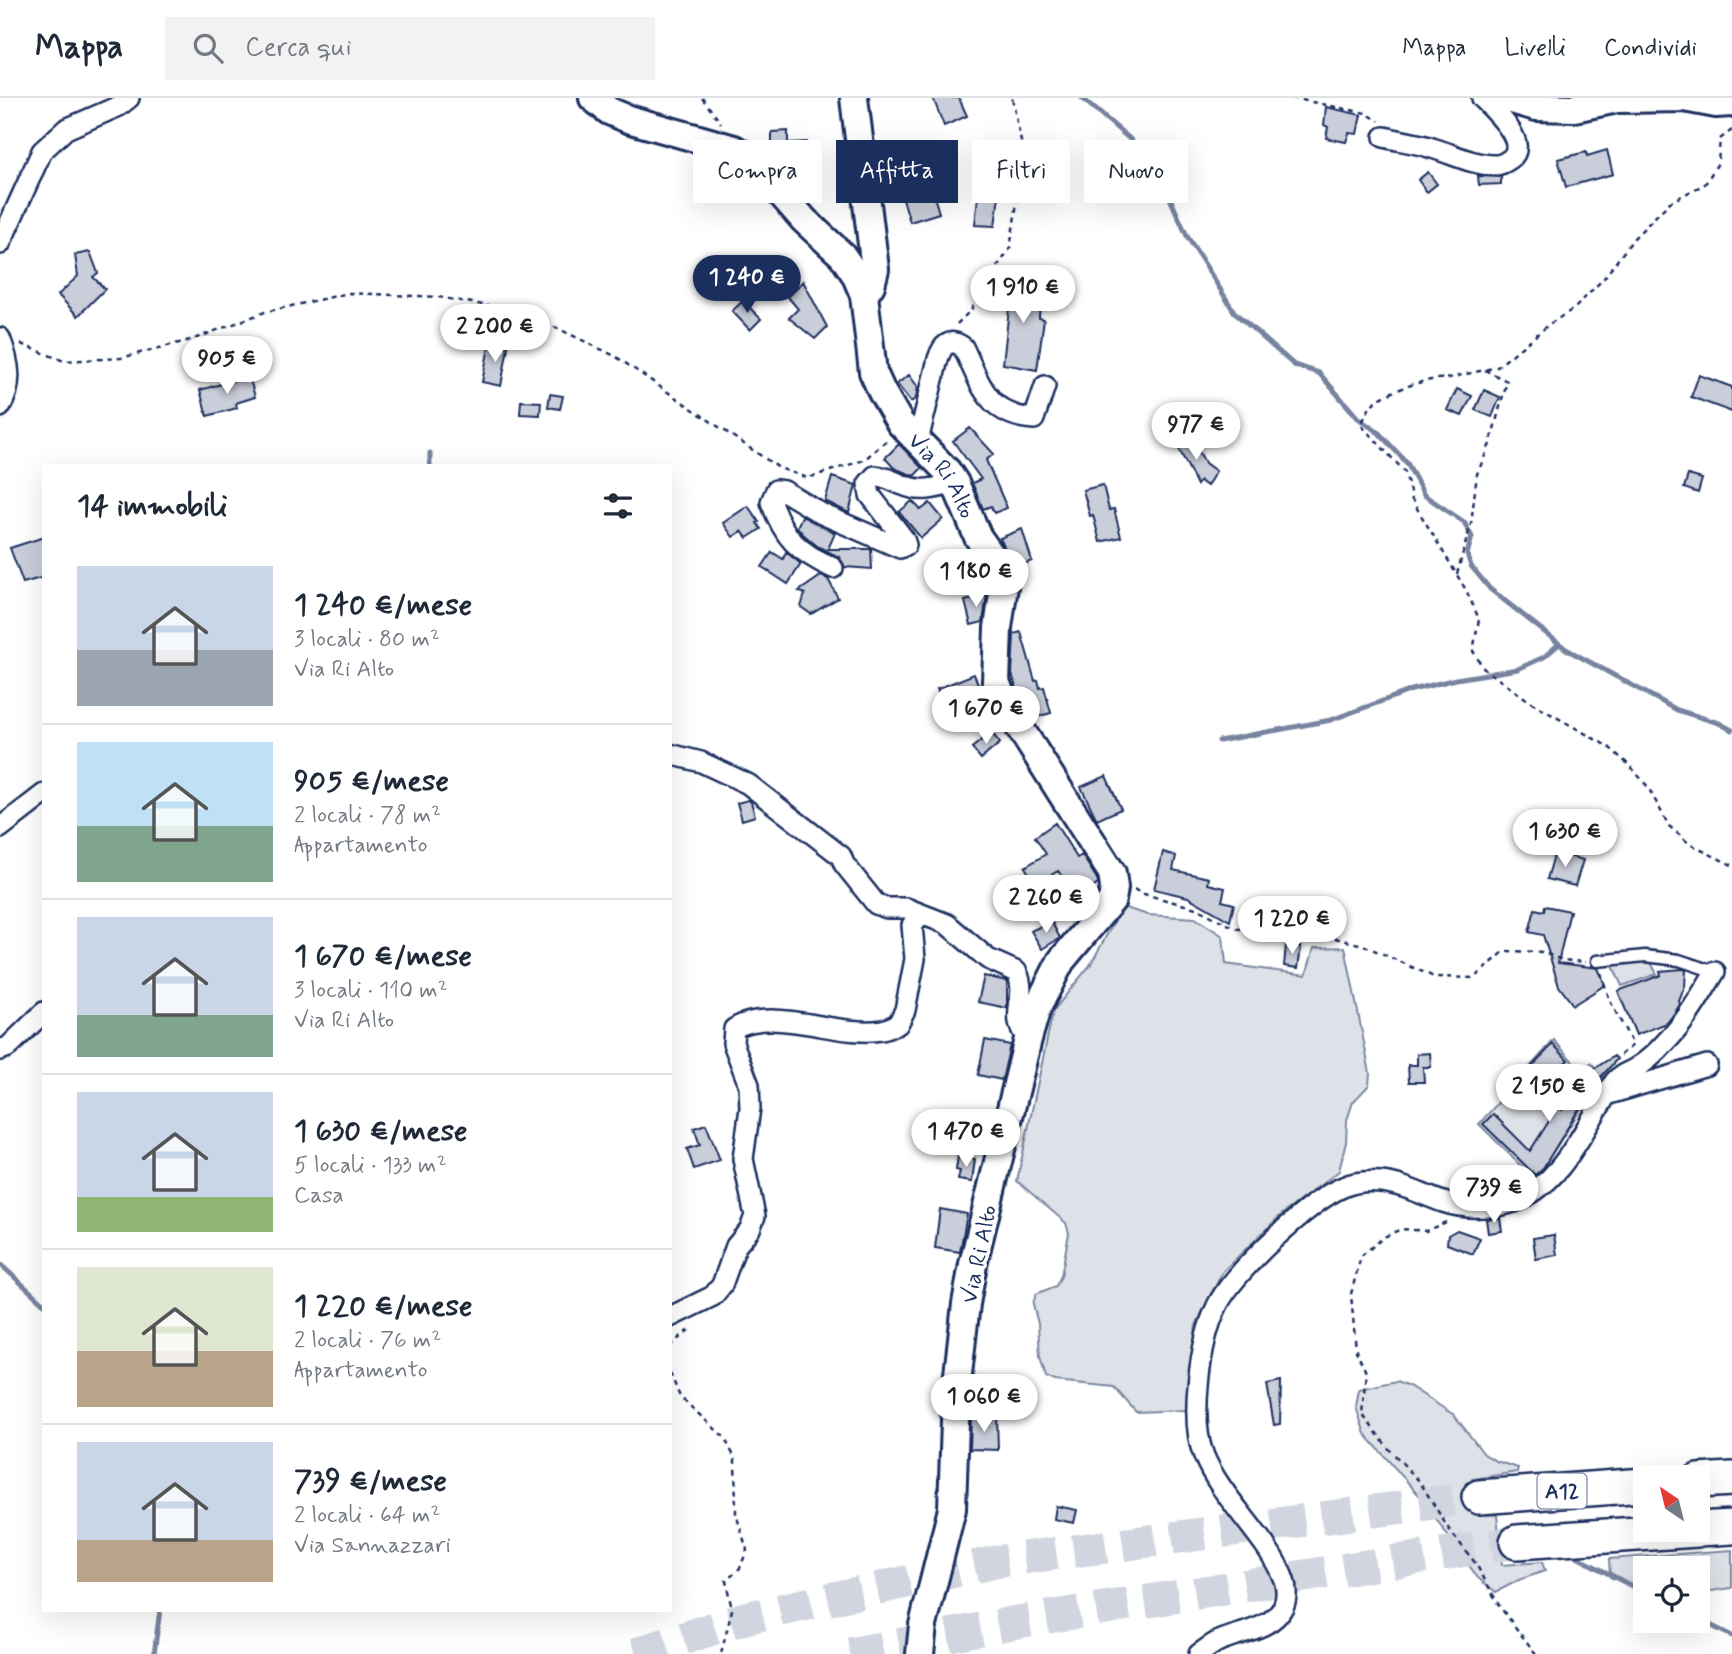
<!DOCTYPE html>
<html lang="it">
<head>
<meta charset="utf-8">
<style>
	body { margin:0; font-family:Mynerve,sans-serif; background:#f2f2f3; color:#1f2937; height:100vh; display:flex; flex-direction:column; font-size:26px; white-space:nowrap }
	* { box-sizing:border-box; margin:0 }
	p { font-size:23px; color:#747a83 }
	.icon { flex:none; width:38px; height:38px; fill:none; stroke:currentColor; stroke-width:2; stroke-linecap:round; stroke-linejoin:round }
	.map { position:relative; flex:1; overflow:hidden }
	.panel { position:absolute; left:42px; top:366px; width:630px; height:1148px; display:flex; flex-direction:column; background:#fff; border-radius:0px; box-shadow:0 7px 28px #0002 }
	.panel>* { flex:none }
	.hud { position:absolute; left:693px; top:42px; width:665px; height:63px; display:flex; gap:14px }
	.needle { width:46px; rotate:325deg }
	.controls { position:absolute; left:1633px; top:1367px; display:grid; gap:14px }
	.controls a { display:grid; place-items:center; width:77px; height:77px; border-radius:0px; background:#fff; box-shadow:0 7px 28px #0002; font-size:35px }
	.price { position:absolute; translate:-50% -60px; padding:0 16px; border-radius:24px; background:#fff; color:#222; font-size:23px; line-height:46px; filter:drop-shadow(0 2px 4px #0008) }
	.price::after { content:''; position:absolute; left:50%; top:42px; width:21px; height:16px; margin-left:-10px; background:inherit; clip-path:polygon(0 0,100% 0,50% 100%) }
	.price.current { background:#1b2f5e; color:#fff }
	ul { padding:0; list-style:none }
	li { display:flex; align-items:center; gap:21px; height:175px; padding:0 35px }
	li+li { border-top:2px solid #e0e1e3 }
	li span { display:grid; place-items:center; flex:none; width:196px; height:140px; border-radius:0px; color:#555 }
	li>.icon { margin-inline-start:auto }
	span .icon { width:84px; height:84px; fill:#fffc; stroke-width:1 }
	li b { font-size:30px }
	h2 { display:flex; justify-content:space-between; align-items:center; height:84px; padding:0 35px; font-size:30px }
	.chip { padding:0 24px; border-radius:0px; background:#fff; box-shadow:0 7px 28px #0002; font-size:24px; line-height:63px }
	.chip.current { background:#1b2f5e; color:#fff }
	header { display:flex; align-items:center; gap:42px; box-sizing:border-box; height:98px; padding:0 35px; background:#fff; border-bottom:2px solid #e0e1e3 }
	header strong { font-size:33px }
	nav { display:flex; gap:38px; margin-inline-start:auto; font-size:24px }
	.search { width:490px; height:63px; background:#f2f2f3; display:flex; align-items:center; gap:18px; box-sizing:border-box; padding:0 24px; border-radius:0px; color:#747a83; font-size:26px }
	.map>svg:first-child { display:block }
	.green { fill:#dee1e7; stroke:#7c88a2; stroke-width:2 }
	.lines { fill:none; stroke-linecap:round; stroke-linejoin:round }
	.stream { stroke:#77839f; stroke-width:5 }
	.building { fill:#caceda; stroke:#1b2f5e; stroke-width:2 }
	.highway-tunnel { stroke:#d1d5df; stroke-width:33; stroke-dasharray:33 17; stroke-linecap:butt }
	.lane-casing { stroke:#1b2f5e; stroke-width:15 }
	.street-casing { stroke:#1b2f5e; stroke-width:24 }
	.secondary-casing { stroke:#1b2f5e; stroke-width:32 }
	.highway-casing { stroke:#1b2f5e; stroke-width:38 }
	.path { stroke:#1b2f5e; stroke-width:2.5; stroke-dasharray:5 5; stroke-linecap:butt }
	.lane { stroke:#fff; stroke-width:10 }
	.street { stroke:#fff; stroke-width:19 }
	.secondary { stroke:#fff; stroke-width:26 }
	.highway { stroke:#fff; stroke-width:33 }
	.labels { text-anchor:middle; stroke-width:7; stroke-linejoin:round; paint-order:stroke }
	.shield { fill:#fff; stroke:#5f6d8e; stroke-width:2 }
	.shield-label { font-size:21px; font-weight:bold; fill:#1b2f5e }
	.street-label { font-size:23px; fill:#1b2f5e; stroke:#fff }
</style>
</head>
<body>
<header>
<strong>Mappa</strong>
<div class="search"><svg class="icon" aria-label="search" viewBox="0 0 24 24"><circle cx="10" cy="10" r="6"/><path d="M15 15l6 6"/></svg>Cerca qui</div>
<nav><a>Mappa</a><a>Livelli</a><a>Condividi</a></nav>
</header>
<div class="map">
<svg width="1732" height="1556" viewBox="0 0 1732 1556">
	<rect width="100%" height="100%" fill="#fff"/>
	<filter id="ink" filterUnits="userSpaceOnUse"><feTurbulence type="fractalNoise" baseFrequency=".0143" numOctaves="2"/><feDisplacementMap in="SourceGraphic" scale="14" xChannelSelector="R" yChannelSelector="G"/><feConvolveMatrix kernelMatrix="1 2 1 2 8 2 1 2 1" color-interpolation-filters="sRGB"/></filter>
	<g filter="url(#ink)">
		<path class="green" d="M1122,809l26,8 47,3 28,18 3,28 80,11 8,-27 31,-1 25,126 -1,12 -16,17 -6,18 -1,22 -7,29 -58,44 -58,56 -27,54 -10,85 -50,2 -22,-25 -59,-6 -9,-4 -6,-21 -2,-32 -5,-20 3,-10 20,-8 5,-10 8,-43 -3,-10 -49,-42 36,-170 38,-47z
			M1649,861l8,15 -35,12 -11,-24z
			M1554,942l26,30 11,-7 12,12 -68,105 -56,-56z
			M1396,1283l13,5 45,29 30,39 12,7 22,7 -1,4 -45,7 3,35 22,1 5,50 40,-3 3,9 -26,9 -23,12 -18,-14 -59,-83 -54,-61 -9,-27 3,-18z
			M1732,1452v38l-34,5v-25h-53v23l-35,-14 -1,-18z"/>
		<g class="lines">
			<path class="stream" d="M1082,0l50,43 32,44 23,51 48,77 59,52 25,8 39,45 21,15 28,30 17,32 40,27 8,15 -5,17 4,12 19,23 76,60 111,61 42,13 13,7
				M430,368v-13
				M1219,643l112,-21 81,-30 44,-11 62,-10 26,-12 15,-13
				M0,1166l44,40
				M1577,1459l68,36
				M1698,1521l34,17
				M154,1556l6,-44"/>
		</g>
		<path class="building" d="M933,0h26l8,18 -23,10z
			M1326,9l35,8 -4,19 -8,-1 -3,9 -20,-4 2,-11 -4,-2z
			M788,33v12l18,-1 1,16 -35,1v-27z
			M1607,52l6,24 -47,13 -8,-28 28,-7 1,4z
			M1428,74l9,12 -10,8 -9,-12z
			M918,75l4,15 9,-2 8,27 -29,9 -13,-43z
			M1478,78l23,1v7l-22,1z
			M979,89l21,1 -5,38 -20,-1z
			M90,154l8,21 -5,4 12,12 -27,27 -20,-21 20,-19 -3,-21z
			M803,183l24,46 -12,12 -26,-21 9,-9 -10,-12z
			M1007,183l34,4 -2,33 5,1 -7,51 -34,-6 6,-56h-5z
			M743,203l18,18 -11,11 -18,-19z
			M490,244l18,5 -7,39 -19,-4z
			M909,277l9,12 -2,11 -5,4 -14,-18z
			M1699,277l33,12v25l-41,-15z
			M249,278l6,21 -19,6 1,5 -30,8 -7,-26z
			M1457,291l15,7 -10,20 -15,-6z
			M1484,292l16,7 -8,20 -17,-7z
			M550,296l13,2 -3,13 -12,-2z
			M521,303l20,1 -1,13 -20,-1z
			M970,330l24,26 -8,6 21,48 -13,5 -3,-7 -8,3 -11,-26 9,-4 -28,-38z
			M1191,338l14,27 11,8 -9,15 -7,-5 -3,4 -21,-42z
			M899,346l23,24 -8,8 -20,-8 -9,-10z
			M1688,377l14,4 -4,14 -14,-5z
			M832,379l24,8 -7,28 -24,-12z
			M1103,387l6,25 5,-1 7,28 -21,5 -7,-27 -3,1 -7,-26z
			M912,403l9,9 9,-7 13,16 -22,19 -22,-26z
			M748,408l11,16 -2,1 4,6 -14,9 -5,-7 -9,6 -10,-14z
			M802,418l33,17 -7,16h43l1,20 -27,-2 -6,-10 -22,-11 -14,-12 -6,-7z
			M1022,431l10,32 -18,7 -14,-30z
			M44,439v40l-21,6 -13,-35z
			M772,454l11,7 3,-7 15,12 -13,20 -26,-17z
			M821,478l7,3 10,19 -27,16 -10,-7 4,-13 -6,-3z
			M987,497l-4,27 -12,3 -6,-24z
			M1021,534l14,49 3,-1 2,8 4,-1 7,26 -19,5 -12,-19 -8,-25 2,-40z
			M974,576l10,25 -36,16 -11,-26z
			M991,634l9,11 -19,16 -9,-11z
			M1106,678l15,33 -24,11 -16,-33z
			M748,702l3,2 4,14 -13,4 -5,-17z
			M1055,725l22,35 5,-3 15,24 1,5 -10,7 -8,-10 -9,6 -13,-16 -23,13 -10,-17 21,-13 -11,-17z
			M1163,754l13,4 -3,14 36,8 -1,6 17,4 -3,13 12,3 -4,17 -42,-24 -34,-8z
			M1555,754l28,8 -8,26 -28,-7z
			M1545,808l25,5 -12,52 40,5 7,17 -32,20 -14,-19 -16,-51 -14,-3 6,-23 9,2z
			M1051,823l9,17 -18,11 -11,-18z
			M1286,847l15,2 -3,21 -14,-2z
			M1683,871l3,1 -1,16 -6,15 1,3 -4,7 -9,12 -31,12 -18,-44 43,-16 -1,-4z
			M984,878l23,5v27l-29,-6z
			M985,942l25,5 -8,35 -24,-5z
			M1553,946l15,16 -29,29 -15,-14z
			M1430,955l1,14h-8l1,15h-15l-1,-17h9v-11z
			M1614,958l3,3 -24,27 -50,82 -8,7 -52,-51 10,-10 37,37 28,-44 4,3 21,-34z
			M706,1026l14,36 -26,9 -7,-20 13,-4 -6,-17z
			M958,1058l17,3 -3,23 -14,-2 2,-9 -4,-1z
			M940,1111l27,5 -7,38 -25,-4z
			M1500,1120l2,13 -14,2 -2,-14z
			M1457,1132l23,8 -7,16 -26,-10 1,-9z
			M1554,1137l3,20 -21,4 -3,-21z
			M1281,1283l-1,43 -6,1 -7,-41z
			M997,1319l1,33 -28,-1 1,-31z
			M1056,1408l21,4 -3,13 -20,-4z"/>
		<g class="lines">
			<path class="highway-tunnel" d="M636,1556l109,-36 255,-57 479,-64
				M850,1556l167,-32 500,-80"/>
			<g class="lane-casing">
				<path id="lane" d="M1597,863l48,-5 34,4 36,12"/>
			</g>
			<g class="street-casing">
				<path id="street" d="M1384,39c16,4 33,6 48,11 21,6 41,17 63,17 5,0 11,-3 15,-6 21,-15 -16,-49 -28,-61
					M0,146l42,-93 24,-22 53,-23 10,-8
					M0,240c9,23 14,47 0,69
					M918,343l20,-82c4,-13 11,-22 25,-12 17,35 24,69 71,72l11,-33
					M833,470c-35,-16 -49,-30 -62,-66l5,-12 8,1 38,23 78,34 6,-3 -2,-6 -34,-44 -2,-11 7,-8c11,0 19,6 28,9 18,8 34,3 52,-2
					M670,656l31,8 47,22 93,72 3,8 32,40 11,4h19l41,16 41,35 29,13c12,26 -10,44 11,67
					M0,730l44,-34
					M0,952l8,-3 36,-35
					M1606,997l101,-30
					M670,1219l43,-21 9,-11 14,-39 14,-17 5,-13 -12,-57 7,-51 -1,-23 -16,-42 1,-14c35,-24 106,9 148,1 5,-1 11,-4 16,-6l7,-14 10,-51 -3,-34 10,-10
					M1199,1556c6,-4 12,-9 18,-12 21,-10 55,-12 66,-35 4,-8 4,-19 1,-27 -16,-43 -62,-80 -80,-124 -15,-36 -4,-115 13,-150 15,-32 93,-106 126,-119 11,-5 26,-6 38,-5 22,2 41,13 62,20 20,7 51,7 71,0 43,-17 62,-58 85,-95 6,-9 11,-21 18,-28 5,-5 13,-7 19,-11 10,-6 21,-16 29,-25 21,-21 35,-47 50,-71"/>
			</g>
			<g class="secondary-casing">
				<g id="secondary">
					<path id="s1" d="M593,0l16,13 19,8 106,30 18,11 52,60 38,35 13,19 9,21 9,77 9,20 18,31 47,48 8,12 23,54 15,21 11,28 -6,42 -2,54 10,24 106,167 2,15 -2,12 -51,61 -24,47 -9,31 -55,225 -7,40 -10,88 -4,117 -29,116 -3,29"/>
					<path d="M854,0l21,171 -4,16 -7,10"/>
					<path d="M1505,0l31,9 38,1 43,-9 67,-1 32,6 16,-1"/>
				</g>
			</g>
			<g class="highway-casing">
				<path id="highway" d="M1698,1383l34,-2
					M1479,1399l166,-12
					M1698,1431l34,-2
					M1517,1444l180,-12"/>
			</g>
			<path class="path" d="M702,0l19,25
				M1292,0l74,15 13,8
				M1732,32l-12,9 -2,24 -13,21 -35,18 -36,36 -30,40 -29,30 -24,15 -54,44 -52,12c-16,-2 -55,12 -69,22 -7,5 -11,16 -15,24l44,47 7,28 54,90 13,29 -6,32 11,18 51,36 74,42 23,21 16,19 21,39 22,19 41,20
				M957,226l14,-14 23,-39 16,-22 14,-93 -12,-58
				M21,246l43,17 57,-3 73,-19 71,-27 84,-19 89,4 68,12 51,19 58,28 164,112 29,10 56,-18 24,-21
				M1457,476l14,-50 6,-50 13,-30 17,-63 -22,-11
				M1134,791l6,4 56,15 39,20 46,9h50l32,8 71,32 40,1 31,-27 37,1 20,8 24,2
				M1601,875l9,28 23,44 -15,12
				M1446,1124l-20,9 -25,-2 -17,8 -23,19 -10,38 5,57 10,21 -4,42 27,35 31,33 28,46 28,36 24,43 36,47
				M670,1248l21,-18
				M670,1275l10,24 44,40 11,21 1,56 11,36 -7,18 -14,13 6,29 -11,44"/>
			<use href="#lane" class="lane"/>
			<use href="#street" class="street"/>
			<use href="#secondary" class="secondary"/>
			<use href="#highway" class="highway"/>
		</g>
	</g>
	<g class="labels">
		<rect class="shield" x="1537.5" y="1375.5" width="49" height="35" rx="5"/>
		<g class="shield-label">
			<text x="1562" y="1400">A12</text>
		</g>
		<g class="street-label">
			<text dy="8" stroke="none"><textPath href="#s1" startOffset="553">Via Ri Alto</textPath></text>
			<text transform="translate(978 1156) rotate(-78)" y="8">Via Ri Alto</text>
		</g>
	</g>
</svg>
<div class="controls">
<a><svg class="needle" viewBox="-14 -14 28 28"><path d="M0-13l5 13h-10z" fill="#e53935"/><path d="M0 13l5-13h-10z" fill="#747a83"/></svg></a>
<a><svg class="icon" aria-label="locate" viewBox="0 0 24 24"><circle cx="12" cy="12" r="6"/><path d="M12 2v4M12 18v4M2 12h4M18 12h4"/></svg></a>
</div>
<b class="price current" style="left:747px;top:217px">1 240 €</b>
<b class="price" style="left:1023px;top:227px">1 910 €</b>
<b class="price" style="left:495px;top:266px">2 200 €</b>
<b class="price" style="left:227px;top:298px">905 €</b>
<b class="price" style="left:1196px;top:364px">977 €</b>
<b class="price" style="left:976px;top:511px">1 180 €</b>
<b class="price" style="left:986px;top:648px">1 670 €</b>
<b class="price" style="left:1565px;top:771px">1 630 €</b>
<b class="price" style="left:1046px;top:837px">2 260 €</b>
<b class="price" style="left:1292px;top:858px">1 220 €</b>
<b class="price" style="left:1549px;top:1026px">2 150 €</b>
<b class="price" style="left:966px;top:1071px">1 470 €</b>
<b class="price" style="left:1494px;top:1127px">739 €</b>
<b class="price" style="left:984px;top:1336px">1 060 €</b>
<div class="hud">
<a class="chip">Compra</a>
<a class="chip current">Affitta</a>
<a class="chip">Filtri</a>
<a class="chip">Nuovo</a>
</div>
<section class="panel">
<h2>14 immobili<svg class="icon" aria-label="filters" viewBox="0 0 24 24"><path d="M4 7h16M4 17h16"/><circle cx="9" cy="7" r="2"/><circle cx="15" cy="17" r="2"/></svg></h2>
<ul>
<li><span style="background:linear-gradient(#c9d6e8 60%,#9aa5b1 0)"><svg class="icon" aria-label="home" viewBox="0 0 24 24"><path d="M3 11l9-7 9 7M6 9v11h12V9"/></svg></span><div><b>1 240 €/mese</b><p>3 locali · 80 m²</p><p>Via Ri Alto</p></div></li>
<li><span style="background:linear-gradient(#bfe0f5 60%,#7fa58c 0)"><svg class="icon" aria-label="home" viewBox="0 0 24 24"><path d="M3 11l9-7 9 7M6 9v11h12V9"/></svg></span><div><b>905 €/mese</b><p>2 locali · 78 m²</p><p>Appartamento</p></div></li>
<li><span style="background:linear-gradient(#c9d6e8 70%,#7fa58c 0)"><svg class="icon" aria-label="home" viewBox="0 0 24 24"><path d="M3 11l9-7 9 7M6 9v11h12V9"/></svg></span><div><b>1 670 €/mese</b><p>3 locali · 110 m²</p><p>Via Ri Alto</p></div></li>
<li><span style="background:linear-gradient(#c9d6e8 75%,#8fb573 0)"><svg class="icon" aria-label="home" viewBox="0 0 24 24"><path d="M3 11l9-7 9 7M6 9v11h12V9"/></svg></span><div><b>1 630 €/mese</b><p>5 locali · 133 m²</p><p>Casa</p></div></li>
<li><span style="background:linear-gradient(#dfe7d0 60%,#b9a48a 0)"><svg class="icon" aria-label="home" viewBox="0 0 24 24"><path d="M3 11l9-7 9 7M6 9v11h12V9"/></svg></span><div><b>1 220 €/mese</b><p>2 locali · 76 m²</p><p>Appartamento</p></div></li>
<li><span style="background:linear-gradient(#c9d6e8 70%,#b9a48a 0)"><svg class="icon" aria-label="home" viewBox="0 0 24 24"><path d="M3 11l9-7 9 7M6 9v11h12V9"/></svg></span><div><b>739 €/mese</b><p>2 locali · 64 m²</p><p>Via Sannazzari</p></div></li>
</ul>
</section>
</div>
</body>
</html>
